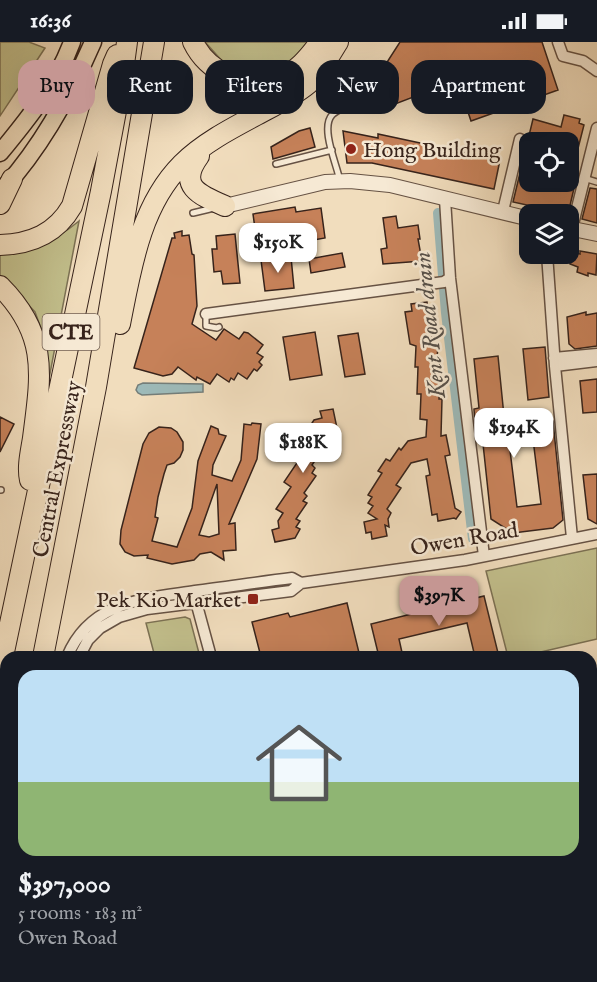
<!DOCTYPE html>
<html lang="en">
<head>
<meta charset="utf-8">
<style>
	body { margin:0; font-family:"IM FELL English",serif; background:#20242c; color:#f1f3f6; height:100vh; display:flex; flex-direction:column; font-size:22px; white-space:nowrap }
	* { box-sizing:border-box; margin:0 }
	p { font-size:20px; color:#9ea1a6 }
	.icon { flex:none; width:33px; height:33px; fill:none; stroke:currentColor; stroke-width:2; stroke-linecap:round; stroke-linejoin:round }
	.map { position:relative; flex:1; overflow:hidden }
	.drawer { position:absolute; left:0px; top:609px; width:597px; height:332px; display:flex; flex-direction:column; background:#171b24; border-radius:18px 18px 0 0; box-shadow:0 6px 24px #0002 }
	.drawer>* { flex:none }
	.banner { position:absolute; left:18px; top:18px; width:561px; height:54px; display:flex; gap:12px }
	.controls { position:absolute; left:519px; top:90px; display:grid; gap:12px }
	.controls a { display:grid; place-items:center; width:60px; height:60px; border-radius:12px; background:#171b24; box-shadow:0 6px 24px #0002; font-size:30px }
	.price { position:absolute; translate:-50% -51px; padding:0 14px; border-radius:12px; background:#fff; color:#222; font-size:20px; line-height:39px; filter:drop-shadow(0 2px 3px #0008) }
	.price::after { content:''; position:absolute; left:50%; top:36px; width:18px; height:14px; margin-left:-9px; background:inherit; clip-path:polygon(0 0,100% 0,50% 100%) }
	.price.active { background:#c59692; color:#111 }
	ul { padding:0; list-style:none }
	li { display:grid; align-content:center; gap:12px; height:318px; padding:0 18px }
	li span { display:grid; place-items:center; height:186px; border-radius:18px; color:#555 }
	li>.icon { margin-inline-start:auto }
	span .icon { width:108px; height:108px; fill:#fffc; stroke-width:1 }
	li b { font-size:26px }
	.chip { padding:0 21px; border-radius:18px; background:#171b24; box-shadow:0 6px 24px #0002; font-size:21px; line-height:54px }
	.chip.active { background:#c59692; color:#111 }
	.status { display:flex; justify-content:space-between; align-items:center; height:42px; padding:0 30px; background:#171b24; direction:ltr }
	.status svg { height:16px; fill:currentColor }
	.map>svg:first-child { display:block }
	.green { fill:#c2bf8c; stroke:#7c7154; stroke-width:1.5 }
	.water { fill:#9dbab9; stroke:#747e7a; stroke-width:1.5 }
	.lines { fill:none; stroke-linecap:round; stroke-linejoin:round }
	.canal { stroke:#9dbab9; stroke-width:10 }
	.building { fill:#c68159; stroke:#37231b; stroke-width:1.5; fill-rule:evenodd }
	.service-casing { stroke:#665244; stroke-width:8 }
	.minor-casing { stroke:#665244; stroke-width:13 }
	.tertiary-casing { stroke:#665244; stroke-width:16 }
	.primary-casing { stroke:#37231b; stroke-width:19 }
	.motorway-casing { stroke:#37231b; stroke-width:22 }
	.service { stroke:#f6e9d4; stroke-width:5 }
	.minor { stroke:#f6e9d4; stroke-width:10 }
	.tertiary { stroke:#f6e9d4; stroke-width:14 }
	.primary { stroke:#f1ddbd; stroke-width:16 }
	.motorway { stroke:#f1ddbd; stroke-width:20 }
	.poi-dot { fill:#8f2418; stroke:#f6e9d4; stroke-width:2 }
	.labels { text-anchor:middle; stroke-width:5; stroke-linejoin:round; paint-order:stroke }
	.shield { fill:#f6e9d4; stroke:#705e52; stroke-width:1.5 }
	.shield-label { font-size:21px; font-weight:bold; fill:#37231b }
	.poi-label { font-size:22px; fill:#37231b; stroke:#f6e9d4; text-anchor:start }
	.street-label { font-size:22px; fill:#37231b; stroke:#f6e9d4 }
	.water-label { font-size:24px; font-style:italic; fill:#56504a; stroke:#f6e9d4 }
</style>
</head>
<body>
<div class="status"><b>16:36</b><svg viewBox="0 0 49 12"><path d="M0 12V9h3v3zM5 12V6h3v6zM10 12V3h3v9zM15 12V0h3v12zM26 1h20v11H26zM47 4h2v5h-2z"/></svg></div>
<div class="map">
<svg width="597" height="940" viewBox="0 0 597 940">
	<rect width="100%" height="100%" fill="#f1ddbd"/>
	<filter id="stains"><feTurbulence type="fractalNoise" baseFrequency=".00333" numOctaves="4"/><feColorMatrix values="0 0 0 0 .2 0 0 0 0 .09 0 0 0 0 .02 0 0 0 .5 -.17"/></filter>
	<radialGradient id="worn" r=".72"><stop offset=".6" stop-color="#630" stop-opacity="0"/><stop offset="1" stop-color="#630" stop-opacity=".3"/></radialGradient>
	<path class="green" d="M0,0h29l16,6 -45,68z
		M205,0h108l-29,26 -27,4 -23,-4 -10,-5z
		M79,179l-31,163 -2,-42 -11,-30 -35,-37v-23c36,-3 51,-8 79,-31z
		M597,506v91l-78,18h-11l-22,-86z
		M185,575l5,2 10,38h-45l-9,-34z"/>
	<path class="water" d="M143,341l60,1v8l-61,3 -4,-2 -2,-3 2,-5z"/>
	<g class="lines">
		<path class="canal" d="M438,171l8,100 27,226"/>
	</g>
	<path class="building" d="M400,0h142l16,48 -87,31 -7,-21 -21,7 -22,-13 -39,15 -18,-11z
		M564,73l16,4 -1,4 5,2 -13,51h-3v-34h-38v40h36l9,2 -7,30 -55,-12 20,-83 28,8z
		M310,86l5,19 -42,12 -2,-12 28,-16z
		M343,89l35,7v-4l122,26 -6,29 -122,-26h-25z
		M590,146l7,1v34l-15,-4z
		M295,165l1,5 25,-4 4,30 -22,4 -1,-6 -45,7 -4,-29z
		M396,174l2,12 20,-3 2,14h-2l4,22 -39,3 -2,-15 6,-1 -4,-30z
		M182,189v5l7,-1 3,19 2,1 3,51 -5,18 24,16 8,-11 15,10 5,-7 4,1 15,12 -6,8 6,4 -4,5 3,3 -5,6 -3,-2 -7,10 -9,-6 -4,7 -3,-2 -2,4 -12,-8 -7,10 -13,-7 -1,3 -18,-13 -6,7 -9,2 -29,-8 38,-130h3l-1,-5z
		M235,192l5,49 -17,1 -2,-13 -7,1 -2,-23h5l-1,-13z
		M580,209l17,3 -1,21 -8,-2v3l-11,-4 1,-5 -8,-3 -1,-8 4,-4 7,2z
		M342,211l3,14 -34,6 -2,-14z
		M291,215l3,31 -29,3 -4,-31z
		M427,260l6,43h5l-2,27h4l-1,27h3l-1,37 5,-1 4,20 -5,1 10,52 6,4 -5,7 -2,-1 -16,3 -1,-7 -5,1 -6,-39 4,-1 -3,-16 -16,4 -15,22 5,3 -14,21 4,4 -3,6 1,8 -4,-2 2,11 -15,3 -1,-7 -5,1 -2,-11 13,-3 -9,-6 5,-7 -5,-3 4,-6 -4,-2 14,-22 -4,-2 8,-12 4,2 9,-13 2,2 7,-9 18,-4 1,-17 -7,-1 1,-25h-4l1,-27h-3l1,-21 -6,-2 -5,-32 7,-1 -1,-7z
		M586,270v3l11,-2v33l-22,3 -6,-5 -2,-27z
		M315,290l7,43 -32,5 -7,-43z
		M358,291l7,41 -20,3 -7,-41z
		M545,305l4,50 -21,3 -5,-51z
		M498,314l7,70h2l10,81 24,-3 -10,-81 22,-2 10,99 -10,8 -40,5 -22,-14 -10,-94h-5l-1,-2 -1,-14 5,-1 -5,-49z
		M597,337v33l-14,1 -3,-32z
		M333,367l4,19 -25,37 3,3 -3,5 4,3 -12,17 3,3 -4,5 4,2 -11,16 4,2 -4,6 4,2 -5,9 -20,4 -3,-12 7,-2 -1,-7 5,-8 -7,-4 15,-22 -7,-5 15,-22 -7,-6 5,-8 -3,-3 6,-8 3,2 11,-17 8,-2 -2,-7z
		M0,375l14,7 -14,28z
		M252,381l9,1 -4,35 -28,65 6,-1 1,27 -13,1 1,9 -13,-8 -11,2 -6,6 -22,4 -25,-6 1,-3 -14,1 -9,-4 -5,-8 1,-14 22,-86 6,-11 10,-6 12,1 6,4 6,10v8l-3,7 -6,6 -7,2 -3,9 -6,23 -3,20 3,1 -6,23 25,6 15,-39 6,-47 13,-35 7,3 1,5 7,2 -13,29 -1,10 20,6 9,-21 3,-36 7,1zM217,442l2,50 -10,3 -10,-2z
		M597,432v50l-9,-5 -5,-44z
		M484,554l15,61h-24l-8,-34 -68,16 4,18h-24l-8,-33z
		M347,561l13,54h-99l-9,-35 36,-9 2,4z"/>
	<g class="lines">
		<g class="service-casing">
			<path id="service" d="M276,122l56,-14
				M587,137l10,3
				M340,139c-3,-16 -20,-53 -8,-66 4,-4 11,-7 16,-9
				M193,171l21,-5
				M206,272v12l11,2 2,-1
				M0,448h1"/>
		</g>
		<g class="minor-casing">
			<path id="minor" d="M558,0l5,14 20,5 14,10
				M445,157l5,79 34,278
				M503,169l17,-72
				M572,186l25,-100
				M547,212l8,112 17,172
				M206,272l238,-32 6,-4
				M554,316l43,-4
				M555,324l42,-5
				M195,556l16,59
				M67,615c23,-56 76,-58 128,-66 32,-4 64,-9 97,-13l9,5
				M79,615l9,-17 12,-12 19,-11 28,-8 144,-18 10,-8 164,-23 132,-26
				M591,872l6,-1
				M35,934v6
				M298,934l2,6
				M325,940l22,-6
				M535,940v-6"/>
		</g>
		<g class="tertiary-casing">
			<path id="tertiary" d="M225,164l100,-24 25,-1 40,4 140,34
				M568,186l29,6"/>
		</g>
		<g class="primary-casing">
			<path id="primary" d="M0,111c28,-34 57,-70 72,-111
				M3,147c39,-43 67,-94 90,-147"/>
		</g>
		<g class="motorway-casing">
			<path id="motorway" d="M193,0c15,31 52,47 85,37 18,-6 31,-22 42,-37
				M199,114c-22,30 0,39 26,50
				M0,162l12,-25
				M0,203c31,-1 56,-11 72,-39l41,-142 4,-9
				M0,244c49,49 41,89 33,152 -2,13 -6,29 -3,42
				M120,282c11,-55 20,-118 62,-160 23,-23 56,-39 84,-54 15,-8 30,-16 43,-27 12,-11 20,-27 29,-41
				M43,615l53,-270 58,-345
				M0,629l101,-480 21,-112 5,-37
				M0,926v-45l6,-66"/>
		</g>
		<use href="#service" class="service"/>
		<use href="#minor" class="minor"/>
		<use href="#tertiary" class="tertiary"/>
		<use href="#primary" class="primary"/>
		<use href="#motorway" class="motorway"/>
	</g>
	<g class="poi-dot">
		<circle cx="351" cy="107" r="6"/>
		<rect x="247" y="551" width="12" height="12" rx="3"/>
	</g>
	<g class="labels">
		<rect class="shield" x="42.5" y="272" width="57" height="36" rx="4.5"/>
		<g class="shield-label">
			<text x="71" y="297">CTE</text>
		</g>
		<g class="poi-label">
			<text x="363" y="115">Hong Building</text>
			<text x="241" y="565" text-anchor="end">Pek Kio Market</text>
		</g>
		<g class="street-label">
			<text transform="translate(56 427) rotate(-79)" y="8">Central Expressway</text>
			<text transform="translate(464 496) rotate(-10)" y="8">Owen Road</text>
		</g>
		<g class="water-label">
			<text transform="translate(429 283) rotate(-96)" y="8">Kent Road drain</text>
		</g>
	</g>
	<rect width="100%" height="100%" filter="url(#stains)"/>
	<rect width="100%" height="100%" fill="url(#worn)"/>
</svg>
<div class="controls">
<a><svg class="icon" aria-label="locate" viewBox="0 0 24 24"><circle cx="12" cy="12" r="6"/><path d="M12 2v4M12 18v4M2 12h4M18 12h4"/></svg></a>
<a><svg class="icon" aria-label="layers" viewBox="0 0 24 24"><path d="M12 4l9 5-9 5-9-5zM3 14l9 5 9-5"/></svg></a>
</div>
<b class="price" style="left:278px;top:232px">$150K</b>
<b class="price" style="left:514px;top:417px">$194K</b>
<b class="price" style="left:303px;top:432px">$188K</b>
<b class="price active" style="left:439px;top:585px">$397K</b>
<div class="banner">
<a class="chip active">Buy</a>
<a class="chip">Rent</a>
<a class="chip">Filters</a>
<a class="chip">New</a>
<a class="chip">Apartment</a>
</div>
<section class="drawer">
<ul>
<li><span style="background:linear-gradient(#bfe0f5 60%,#8fb573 0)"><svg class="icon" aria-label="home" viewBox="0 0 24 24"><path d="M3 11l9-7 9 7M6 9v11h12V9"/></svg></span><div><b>$397,000</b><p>5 rooms · 183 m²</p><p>Owen Road</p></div></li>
</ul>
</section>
</div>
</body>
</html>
